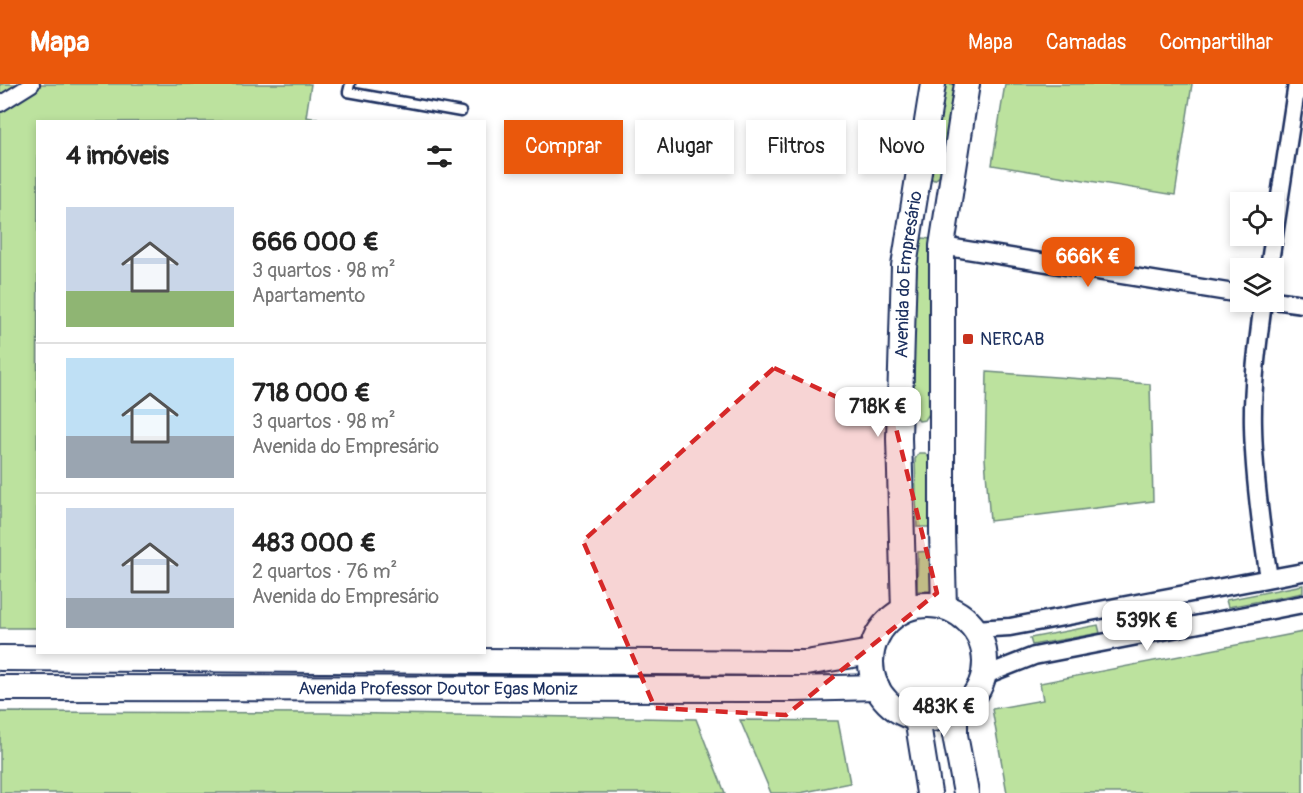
<!DOCTYPE html>
<html lang="pt">
<head>
<meta charset="utf-8">
<style>
	body { margin:0; font-family:Pangolin,sans-serif; background:#f6f6f6; color:#222; height:100vh; display:flex; flex-direction:column; font-size:22px; white-space:nowrap }
	* { box-sizing:border-box; margin:0 }
	p { font-size:20px; color:#767676 }
	.icon { flex:none; width:33px; height:33px; fill:none; stroke:currentColor; stroke-width:2; stroke-linecap:round; stroke-linejoin:round }
	.map { position:relative; flex:1; overflow:hidden }
	.side { position:absolute; left:36px; top:36px; width:450px; height:534px; display:flex; flex-direction:column; background:#fff; border-radius:0px; box-shadow:0 3px 9px #0003 }
	.side>* { flex:none }
	.top-card { position:absolute; left:504px; top:36px; width:570px; height:54px; display:flex; gap:12px }
	.controls { position:absolute; left:1230px; top:108px; display:grid; gap:12px }
	.controls a { display:grid; place-items:center; width:54px; height:54px; border-radius:0px; background:#fff; box-shadow:0 3px 9px #0003; font-size:30px }
	.price { position:absolute; translate:-50% -51px; padding:0 14px; border-radius:12px; background:#fff; color:#222; font-size:20px; line-height:39px; filter:drop-shadow(0 2px 3px #0008) }
	.price::after { content:''; position:absolute; left:50%; top:36px; width:18px; height:14px; margin-left:-9px; background:inherit; clip-path:polygon(0 0,100% 0,50% 100%) }
	.price.on { background:#ea580c; color:#fff }
	ul { padding:0; list-style:none }
	li { display:flex; align-items:center; gap:18px; height:150px; padding:0 30px }
	li+li { border-top:2px solid #e0e0e0 }
	li span { display:grid; place-items:center; flex:none; width:168px; height:120px; border-radius:0px; color:#555 }
	li>.icon { margin-inline-start:auto }
	span .icon { width:72px; height:72px; fill:#fffc; stroke-width:1 }
	li b { font-size:26px }
	h2 { display:flex; justify-content:space-between; align-items:center; height:72px; padding:0 30px; font-size:26px }
	.pill { padding:0 21px; border-radius:0px; background:#fff; box-shadow:0 3px 9px #0003; font-size:21px; line-height:54px }
	.pill.on { background:#ea580c; color:#fff }
	header { display:flex; align-items:center; gap:36px; box-sizing:border-box; height:84px; padding:0 30px; background:#ea580c; color:#fff }
	header strong { font-size:28px }
	nav { display:flex; gap:33px; margin-inline-start:auto; font-size:21px }
	.map>svg:first-child { display:block }
	.green { fill:#bce29e; stroke:#6c887e; stroke-width:1.5 }
	.lines { fill:none; stroke-linecap:round; stroke-linejoin:round }
	.service-casing { stroke:#1b2f5e; stroke-width:13 }
	.pedestrian-casing { stroke:#1b2f5e; stroke-width:18 }
	.minor-casing { stroke:#1b2f5e; stroke-width:21 }
	.secondary-casing { stroke:#1b2f5e; stroke-width:28 }
	.service { stroke:#fff; stroke-width:8 }
	.pedestrian { stroke:#fff; stroke-width:14 }
	.minor { stroke:#fff; stroke-width:16 }
	.secondary { stroke:#fff; stroke-width:24 }
	.marked { fill:#d62828; fill-opacity:0.2; stroke:#d62828; stroke-width:4.5; stroke-dasharray:12 8; stroke-linejoin:round }
	.poi-dot { fill:#c8321e; stroke:#fff; stroke-width:2 }
	.labels { text-anchor:middle; stroke-width:4.5; stroke-linejoin:round; paint-order:stroke }
	.street-label { font-size:18px; fill:#1b2f5e; stroke:#fff }
	.poi-label { font-size:18px; fill:#1b2f5e; stroke:#fff; text-anchor:start }
</style>
</head>
<body>
<header>
<strong>Mapa</strong>
<nav><a>Mapa</a><a>Camadas</a><a>Compartilhar</a></nav>
</header>
<div class="map">
<svg width="1303" height="709" viewBox="0 0 1303 709">
	<rect width="100%" height="100%" fill="#fff"/>
	<filter id="ink" filterUnits="userSpaceOnUse"><feTurbulence type="fractalNoise" baseFrequency=".0167" numOctaves="2"/><feDisplacementMap in="SourceGraphic" scale="12" xChannelSelector="R" yChannelSelector="G"/><feConvolveMatrix kernelMatrix="1 2 1 2 8 2 1 2 1" color-interpolation-filters="sRGB"/></filter>
	<g filter="url(#ink)">
		<path class="green" d="M0,0h311l-5,33 25,4 -293,1 -1,506h-37z
			M943,0h14l-17,92 -6,4 -6,-4z
			M1005,0h187l-17,111 -183,-30z
			M923,154l7,1 4,7 -5,65v103l-4,6 -6,1 -5,-6v-107l5,-65z
			M987,288l163,12 3,117 -163,20 -5,-62z
			M919,369h6l4,5 2,69h-14l-2,-68z
			M931,467l3,40h-17l1,-39z
			M1303,501v8l-75,14 -2,-7z
			M1098,541l2,8 -68,12 -2,-7z
			M1303,548v161h-296l-15,-84 51,-9 -3,-17z
			M0,628l324,1 372,6 29,74h-725z
			M740,636l98,1 12,62 -50,10h-29z"/>
		<g class="lines">
			<g class="service-casing">
				<path id="service" d="M350,0l-2,8 113,20"/>
			</g>
			<g class="pedestrian-casing">
				<path id="pedestrian" d="M0,20l32,-20"/>
			</g>
			<g class="minor-casing">
				<path id="minor" d="M942,162l298,48
					M1269,184l28,-184
					M1274,216l29,4
					M1263,218c-5,40 -11,83 -10,124 1,51 8,102 16,152
					M974,545l36,-2 293,-55
					M983,592l51,-20 269,-52"/>
			</g>
			<g class="secondary-casing">
				<g id="secondary">
					<circle cx="928" cy="578" r="57"/>
					<path d="M944,523l-2,-75v-286l25,-162"/>
					<path id="s1" d="M904,526l-5,-172 5,-172 29,-182"/>
					<path d="M0,574l806,5 65,-11"/>
					<path id="s2" d="M0,604l794,1 83,-2"/>
					<path d="M955,628v23l11,58"/>
					<path d="M917,634l12,75"/>
				</g>
			</g>
			<use href="#service" class="service"/>
			<use href="#pedestrian" class="pedestrian"/>
			<use href="#minor" class="minor"/>
			<use href="#secondary" class="secondary"/>
		</g>
	</g>
	<path class="marked" d="M774,284l121,56 42,169 -151,122 -131,-7 -72,-167z"/>
	<rect class="poi-dot" x="962" y="249" width="12" height="12" rx="3"/>
	<g class="labels">
		<g class="street-label">
			<text dy="6" stroke="none"><textPath href="#s1" startOffset="336">Avenida do Empresário</textPath></text>
			<text dy="6" stroke="none"><textPath href="#s2" startOffset="438">Avenida Professor Doutor Egas Moniz</textPath></text>
		</g>
		<g class="poi-label">
			<text x="980" y="261">NERCAB</text>
		</g>
	</g>
</svg>
<div class="controls">
<a><svg class="icon" aria-label="locate" viewBox="0 0 24 24"><circle cx="12" cy="12" r="6"/><path d="M12 2v4M12 18v4M2 12h4M18 12h4"/></svg></a>
<a><svg class="icon" aria-label="layers" viewBox="0 0 24 24"><path d="M12 4l9 5-9 5-9-5zM3 14l9 5 9-5"/></svg></a>
</div>
<b class="price on" style="left:1088px;top:204px">666K €</b>
<b class="price" style="left:878px;top:354px">718K €</b>
<b class="price" style="left:1147px;top:568px">539K €</b>
<b class="price" style="left:944px;top:654px">483K €</b>
<div class="top-card">
<a class="pill on">Comprar</a>
<a class="pill">Alugar</a>
<a class="pill">Filtros</a>
<a class="pill">Novo</a>
</div>
<section class="side">
<h2>4 imóveis<svg class="icon" aria-label="filters" viewBox="0 0 24 24"><path d="M4 7h16M4 17h16"/><circle cx="9" cy="7" r="2"/><circle cx="15" cy="17" r="2"/></svg></h2>
<ul>
<li><span style="background:linear-gradient(#c9d6e8 70%,#8fb573 0)"><svg class="icon" aria-label="home" viewBox="0 0 24 24"><path d="M3 11l9-7 9 7M6 9v11h12V9"/></svg></span><div><b>666 000 €</b><p>3 quartos · 98 m²</p><p>Apartamento</p></div></li>
<li><span style="background:linear-gradient(#bfe0f5 65%,#9aa5b1 0)"><svg class="icon" aria-label="home" viewBox="0 0 24 24"><path d="M3 11l9-7 9 7M6 9v11h12V9"/></svg></span><div><b>718 000 €</b><p>3 quartos · 98 m²</p><p>Avenida do Empresário</p></div></li>
<li><span style="background:linear-gradient(#c9d6e8 75%,#9aa5b1 0)"><svg class="icon" aria-label="home" viewBox="0 0 24 24"><path d="M3 11l9-7 9 7M6 9v11h12V9"/></svg></span><div><b>483 000 €</b><p>2 quartos · 76 m²</p><p>Avenida do Empresário</p></div></li>
</ul>
</section>
</div>
</body>
</html>
